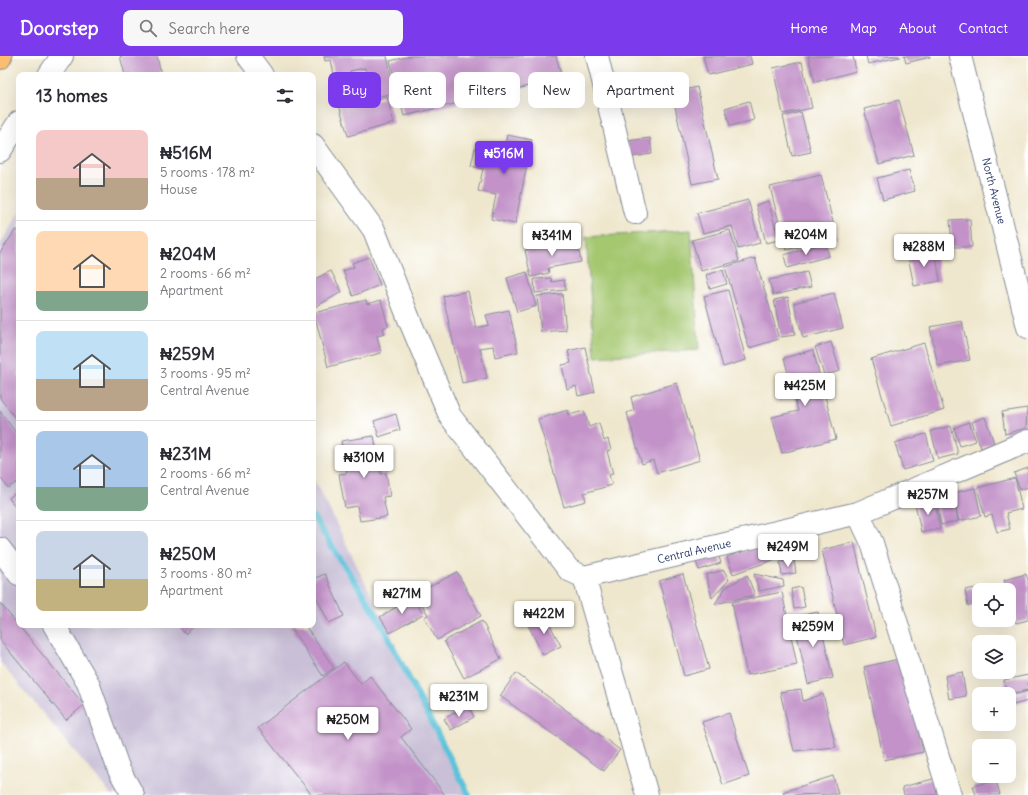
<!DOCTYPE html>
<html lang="en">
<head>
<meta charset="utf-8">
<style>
	body { margin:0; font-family:Delius,sans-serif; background:#f7f7f7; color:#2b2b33; height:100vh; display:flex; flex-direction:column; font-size:15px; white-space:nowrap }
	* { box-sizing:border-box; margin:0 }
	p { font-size:13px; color:#7c7c81 }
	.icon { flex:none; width:22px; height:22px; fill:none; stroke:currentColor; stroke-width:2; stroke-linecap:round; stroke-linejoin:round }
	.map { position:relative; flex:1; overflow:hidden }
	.sheet { position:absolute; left:16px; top:16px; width:300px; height:556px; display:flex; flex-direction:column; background:#fff; border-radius:8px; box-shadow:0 4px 16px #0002 }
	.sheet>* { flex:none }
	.banner { position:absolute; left:328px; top:16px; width:380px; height:36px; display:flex; gap:8px }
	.tools { position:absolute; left:972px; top:527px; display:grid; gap:8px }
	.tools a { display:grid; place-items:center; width:44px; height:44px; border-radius:8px; background:#fff; box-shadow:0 4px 16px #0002; font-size:20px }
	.price { position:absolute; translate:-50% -34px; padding:0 9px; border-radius:4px; background:#fff; color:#222; font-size:13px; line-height:26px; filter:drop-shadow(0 1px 2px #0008) }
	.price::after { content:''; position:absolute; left:50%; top:24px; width:12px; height:9px; margin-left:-6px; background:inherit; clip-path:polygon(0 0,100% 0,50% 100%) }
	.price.selected { background:#7c3aed; color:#fff }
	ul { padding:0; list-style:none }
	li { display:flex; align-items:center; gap:12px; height:100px; padding:0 20px }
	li+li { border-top:1px solid #e1e1e2 }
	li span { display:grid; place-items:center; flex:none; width:112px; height:80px; border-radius:8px; color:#555 }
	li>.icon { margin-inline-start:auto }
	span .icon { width:48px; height:48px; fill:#fffc; stroke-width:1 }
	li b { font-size:17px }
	h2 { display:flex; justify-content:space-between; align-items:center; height:48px; padding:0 20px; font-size:17px }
	.pill { padding:0 14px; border-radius:8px; background:#fff; box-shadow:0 4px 16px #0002; font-size:14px; line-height:36px }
	.pill.selected { background:#7c3aed; color:#fff }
	header { display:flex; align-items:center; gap:24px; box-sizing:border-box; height:56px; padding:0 20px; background:#7c3aed; color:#fff }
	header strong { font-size:19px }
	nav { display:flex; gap:22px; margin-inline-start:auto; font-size:14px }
	.search { width:280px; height:36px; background:#f7f7f7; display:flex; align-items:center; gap:10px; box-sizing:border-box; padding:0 14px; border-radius:8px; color:#7c7c81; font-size:15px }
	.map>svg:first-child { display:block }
	.industrial { fill:#c9bfd7 }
	.green { fill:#a4c770; stroke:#607b67 }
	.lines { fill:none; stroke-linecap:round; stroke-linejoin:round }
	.stream { stroke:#5cc2d9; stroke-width:6 }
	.building { fill:#c292c8 }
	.minor-casing { stroke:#858b96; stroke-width:24 }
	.major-casing { stroke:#858b96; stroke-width:24 }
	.minor { stroke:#fff; stroke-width:22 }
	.major { stroke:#fcbd6f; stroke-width:22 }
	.labels { text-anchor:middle; stroke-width:3.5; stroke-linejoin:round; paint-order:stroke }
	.street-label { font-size:11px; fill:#1b2f5e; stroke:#fff }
</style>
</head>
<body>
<header>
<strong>Doorstep</strong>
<div class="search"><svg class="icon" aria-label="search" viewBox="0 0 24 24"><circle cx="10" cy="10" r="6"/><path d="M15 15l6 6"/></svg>Search here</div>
<nav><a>Home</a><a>Map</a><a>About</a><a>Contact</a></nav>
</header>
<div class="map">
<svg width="1028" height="739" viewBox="0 0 1028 739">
	<rect width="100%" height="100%" fill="#fff"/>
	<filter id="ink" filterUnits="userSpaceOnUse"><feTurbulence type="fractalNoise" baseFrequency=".025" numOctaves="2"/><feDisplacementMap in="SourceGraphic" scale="8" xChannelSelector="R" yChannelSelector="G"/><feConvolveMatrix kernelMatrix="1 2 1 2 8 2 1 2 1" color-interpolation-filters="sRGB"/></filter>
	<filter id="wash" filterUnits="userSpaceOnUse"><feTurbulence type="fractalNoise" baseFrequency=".012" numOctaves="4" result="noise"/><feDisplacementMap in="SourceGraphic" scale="16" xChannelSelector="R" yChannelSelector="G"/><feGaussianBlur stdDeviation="0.9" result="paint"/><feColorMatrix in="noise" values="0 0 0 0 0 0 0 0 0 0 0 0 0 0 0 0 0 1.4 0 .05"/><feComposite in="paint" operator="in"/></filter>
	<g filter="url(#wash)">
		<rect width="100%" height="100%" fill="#efe7cd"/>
		<path class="industrial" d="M19,156v413h294v-145l5,6 151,309h-358l-111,-133v-417z"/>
		<path class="green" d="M691,174l8,120 -104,7 -9,-120z"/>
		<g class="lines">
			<path class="stream" d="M313,461l64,99 92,179"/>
		</g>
		<g id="blocks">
			<path class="building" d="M120,0h37l4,19h-36z
				M324,0h63l8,37 -24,5 -6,-30 -15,3 3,10 -17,3 -5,-24 -6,1z
				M410,0h146l6,22 -158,38 -14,-55z
				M703,0h47l2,8 -44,11z
				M808,0h45l3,15 -41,11z
				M866,0h33l1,1 -32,7z
				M904,0h26v1l-24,6z
				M802,6l10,46 -29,6 -10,-46z
				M697,31l21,92 -26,5 -20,-91z
				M365,38l3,8 19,-5 7,26 -46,13 -10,-35z
				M899,44l15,55 -35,9 -15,-55z
				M749,45l5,19 -24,6 -5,-18z
				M801,56l10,40 -19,4 -9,-40z
				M507,79l25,5 -17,84 -24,-5 5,-24 -18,-4 5,-22 -12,-3 4,-18 10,2 1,-4 18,4z
				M650,82l2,16 -22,3 -3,-16z
				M909,114l6,21 -32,9 -6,-22z
				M821,119l16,63 -51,12 -16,-63z
				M748,144l12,43 -22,6 -6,-23 -29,7 -6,-20z
				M768,145l11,39 -13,3 -10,-38z
				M970,163l2,28h-20l-2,-27z
				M16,173l3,4v190l-19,-25v-145z
				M730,174l9,31 -38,10 -9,-31z
				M577,184l4,22 -33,6 1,5 -18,4 -6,-27z
				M826,187l3,13 -42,12 -3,-13z
				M935,195l5,30 -26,5 -6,-30z
				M369,201l11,28 -27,11 -10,-25 11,-4 -2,-4z
				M755,202l24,81 -30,9 -24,-81z
				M723,214l4,14 -17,5 -4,-14z
				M331,215l11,21 -29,16v-28z
				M527,216l9,34 -19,6 -10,-34z
				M807,216l4,15 -38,8 -4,-15z
				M551,222l1,4 12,-2 2,10 -31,3 -1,-14z
				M728,234l18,70 -23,7 -19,-71z
				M468,235l8,37 13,-3 -3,-10 23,-5 9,42 -23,5 -2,-11 -13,2 7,30 -25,5 -19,-87z
				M834,237l9,35 -40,10 -9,-35z
				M562,238l4,36 -25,2 -4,-36z
				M788,241l7,38 -14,2 -7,-37z
				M366,244l1,4 14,-4 7,26 -5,2 2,6 -8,2 4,17 -53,14 -14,-54z
				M962,265l8,39 -32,6 -8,-39z
				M831,286l9,29 -16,4 -9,-28z
				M924,287l20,67 -53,16 -20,-67z
				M585,291l10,45 -17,4 -2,-10 -9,3 -5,-24 9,-2 -3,-12z
				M813,294l23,89 -54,14 -10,-36 26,-6 -14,-53z
				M677,327l23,77 -43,13 -4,-13 -11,4 -15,-51 7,-3 -3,-13z
				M1027,352l-1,20 -21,6 -3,-22z
				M568,354l1,5 15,-4 5,16 10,-4 5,18 4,-2 3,11 -4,1 6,23 -4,1 3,10 -28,8 2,8 -22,6 -26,-88z
				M0,355l19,26v44l-11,7 -8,-11z
				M396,358l4,16 -21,7 -5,-16z
				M985,361l9,26 -13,5 -9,-26z
				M969,366l7,19 -16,5 -6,-18z
				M951,370l7,28 -20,5 -7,-28z
				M926,378l7,27 -30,9 -8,-27z
				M374,380l7,38 5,-1 4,23 -7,1 4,20 -27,4 -3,-15 -12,2 -6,-34 8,-1 -6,-32z
				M1028,412v19l-8,3 -6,-17z
				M1015,422l7,31 -16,4 4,16 -13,3 -5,-17 -7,2 -8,-29z
				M975,432l6,28 -22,5 -4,-16 3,16 -17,4 -5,-27 17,-3v-2z
				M19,434v22l-10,-14z
				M934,443l6,30 -19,3 -6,-29z
				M782,482l6,17 -55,19 -6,-17z
				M854,486l22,95 -32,8 -22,-95z
				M717,495l4,12 -22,7 -4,-11z
				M794,504l2,13 -14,2 -2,-13z
				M724,514l5,10 -17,18 -6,-23z
				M457,516l24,44 -44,24 -13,-23 4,-2 -12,-21z
				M325,518l19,42 -15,7 -16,-33v-11z
				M683,518l26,95 -25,7 -25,-95z
				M754,518l29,6 1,6 -25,5z
				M1026,518l2,6v40l-12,3 -7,-25v-8h-2l-3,-10z
				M747,519l8,20 -40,9 10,-16z
				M801,531l4,20 -11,2 -3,-20z
				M981,531v3h-2v14l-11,2 -3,-16z
				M782,536l15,73 -50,10 -15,-73z
				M413,541l10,17 -33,19 -10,-16z
				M0,547l84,102 -18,15 -66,-80z
				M818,556l15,66 -25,6 -15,-67z
				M545,559l16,31 -18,9 -15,-30z
				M482,565l19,38 -37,19 -20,-37z
				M178,569h18l-11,9z
				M289,569h16l29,43 -11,8z
				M903,602l20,94 -39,8 -20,-93z
				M344,606l17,22 9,-8 41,53 -10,8 44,58h-133l-54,-67z
				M962,616l4,24 -17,3 -4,-23z
				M516,617l104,77 -16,21 -104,-75z
				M1028,619v15l-22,4 -2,-14z
				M801,633l2,12 20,-7 13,53 -42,4 -14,-59z
				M1028,635v10l-19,5v-10z
				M458,637l4,9 -14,7 -5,-8z
				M468,649l6,12 -23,13 -7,-11z
				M729,657l20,63 -26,9 -21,-63z
				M833,720l5,18 -54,1 -1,-3z
				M937,722l4,17h-37l-2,-8z
				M996,724l4,15h-24l-3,-9z"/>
		</g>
	</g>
	<g filter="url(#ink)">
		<use href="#blocks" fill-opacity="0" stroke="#858b96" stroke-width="1"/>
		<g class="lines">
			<g class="minor-casing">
				<path id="minor" d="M248,0l14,19
					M597,0l38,157
					M960,0l68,271
					M49,19l13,-19
					M313,89l61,85 35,89 41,97 119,154 15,7 63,218
					M0,95l19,-29
					M858,457l14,30 78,252
					M0,493l19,25
					M584,521l274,-64 170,-72
					M54,569l34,58 31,87 14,25"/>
			</g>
			<g class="major-casing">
				<path id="major" d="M0,2l1,-2"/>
			</g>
			<use href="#minor" class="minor"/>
			<use href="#major" class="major"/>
		</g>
	</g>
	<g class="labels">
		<g class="street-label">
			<text transform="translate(994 135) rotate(76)" y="4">North Avenue</text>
			<text transform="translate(694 495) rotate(-13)" y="4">Central Avenue</text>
		</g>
	</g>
</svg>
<div class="tools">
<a><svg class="icon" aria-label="locate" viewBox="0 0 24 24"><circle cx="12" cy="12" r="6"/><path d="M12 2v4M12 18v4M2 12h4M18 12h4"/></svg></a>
<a><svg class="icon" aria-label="layers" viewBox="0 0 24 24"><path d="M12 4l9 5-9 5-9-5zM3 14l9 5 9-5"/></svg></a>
<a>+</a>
<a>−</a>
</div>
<b class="price selected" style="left:504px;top:119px">₦516M</b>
<b class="price" style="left:806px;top:200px">₦204M</b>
<b class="price" style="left:552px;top:201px">₦341M</b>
<b class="price" style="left:924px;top:212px">₦288M</b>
<b class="price" style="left:805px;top:351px">₦425M</b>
<b class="price" style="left:364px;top:423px">₦310M</b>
<b class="price" style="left:928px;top:460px">₦257M</b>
<b class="price" style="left:788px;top:512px">₦249M</b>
<b class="price" style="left:402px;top:559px">₦271M</b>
<b class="price" style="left:544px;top:579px">₦422M</b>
<b class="price" style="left:813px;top:592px">₦259M</b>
<b class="price" style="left:459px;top:662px">₦231M</b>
<b class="price" style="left:348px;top:685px">₦250M</b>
<div class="banner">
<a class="pill selected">Buy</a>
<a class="pill">Rent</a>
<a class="pill">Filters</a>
<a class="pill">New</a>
<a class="pill">Apartment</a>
</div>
<section class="sheet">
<h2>13 homes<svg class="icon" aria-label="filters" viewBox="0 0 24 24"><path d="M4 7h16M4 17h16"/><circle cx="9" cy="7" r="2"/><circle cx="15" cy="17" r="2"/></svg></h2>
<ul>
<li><span style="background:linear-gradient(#f6c9c9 60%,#b9a48a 0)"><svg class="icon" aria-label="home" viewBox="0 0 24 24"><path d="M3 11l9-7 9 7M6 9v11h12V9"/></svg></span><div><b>₦516M</b><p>5 rooms · 178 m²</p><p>House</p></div></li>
<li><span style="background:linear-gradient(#ffd9b3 75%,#7fa58c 0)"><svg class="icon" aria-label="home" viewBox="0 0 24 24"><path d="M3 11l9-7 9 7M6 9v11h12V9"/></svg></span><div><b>₦204M</b><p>2 rooms · 66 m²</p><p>Apartment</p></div></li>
<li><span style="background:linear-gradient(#bfe0f5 60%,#b9a48a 0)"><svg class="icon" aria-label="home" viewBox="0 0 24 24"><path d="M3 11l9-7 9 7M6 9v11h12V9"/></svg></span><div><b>₦259M</b><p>3 rooms · 95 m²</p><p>Central Avenue</p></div></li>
<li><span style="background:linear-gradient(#a9c7e8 70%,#7fa58c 0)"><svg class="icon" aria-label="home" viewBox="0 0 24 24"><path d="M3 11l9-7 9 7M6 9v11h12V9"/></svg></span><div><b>₦231M</b><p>2 rooms · 66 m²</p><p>Central Avenue</p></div></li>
<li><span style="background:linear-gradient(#c9d6e8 60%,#c2b280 0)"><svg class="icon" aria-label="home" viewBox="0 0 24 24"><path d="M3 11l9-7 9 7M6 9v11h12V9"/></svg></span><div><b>₦250M</b><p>3 rooms · 80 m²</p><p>Apartment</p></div></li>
</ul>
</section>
</div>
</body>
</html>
